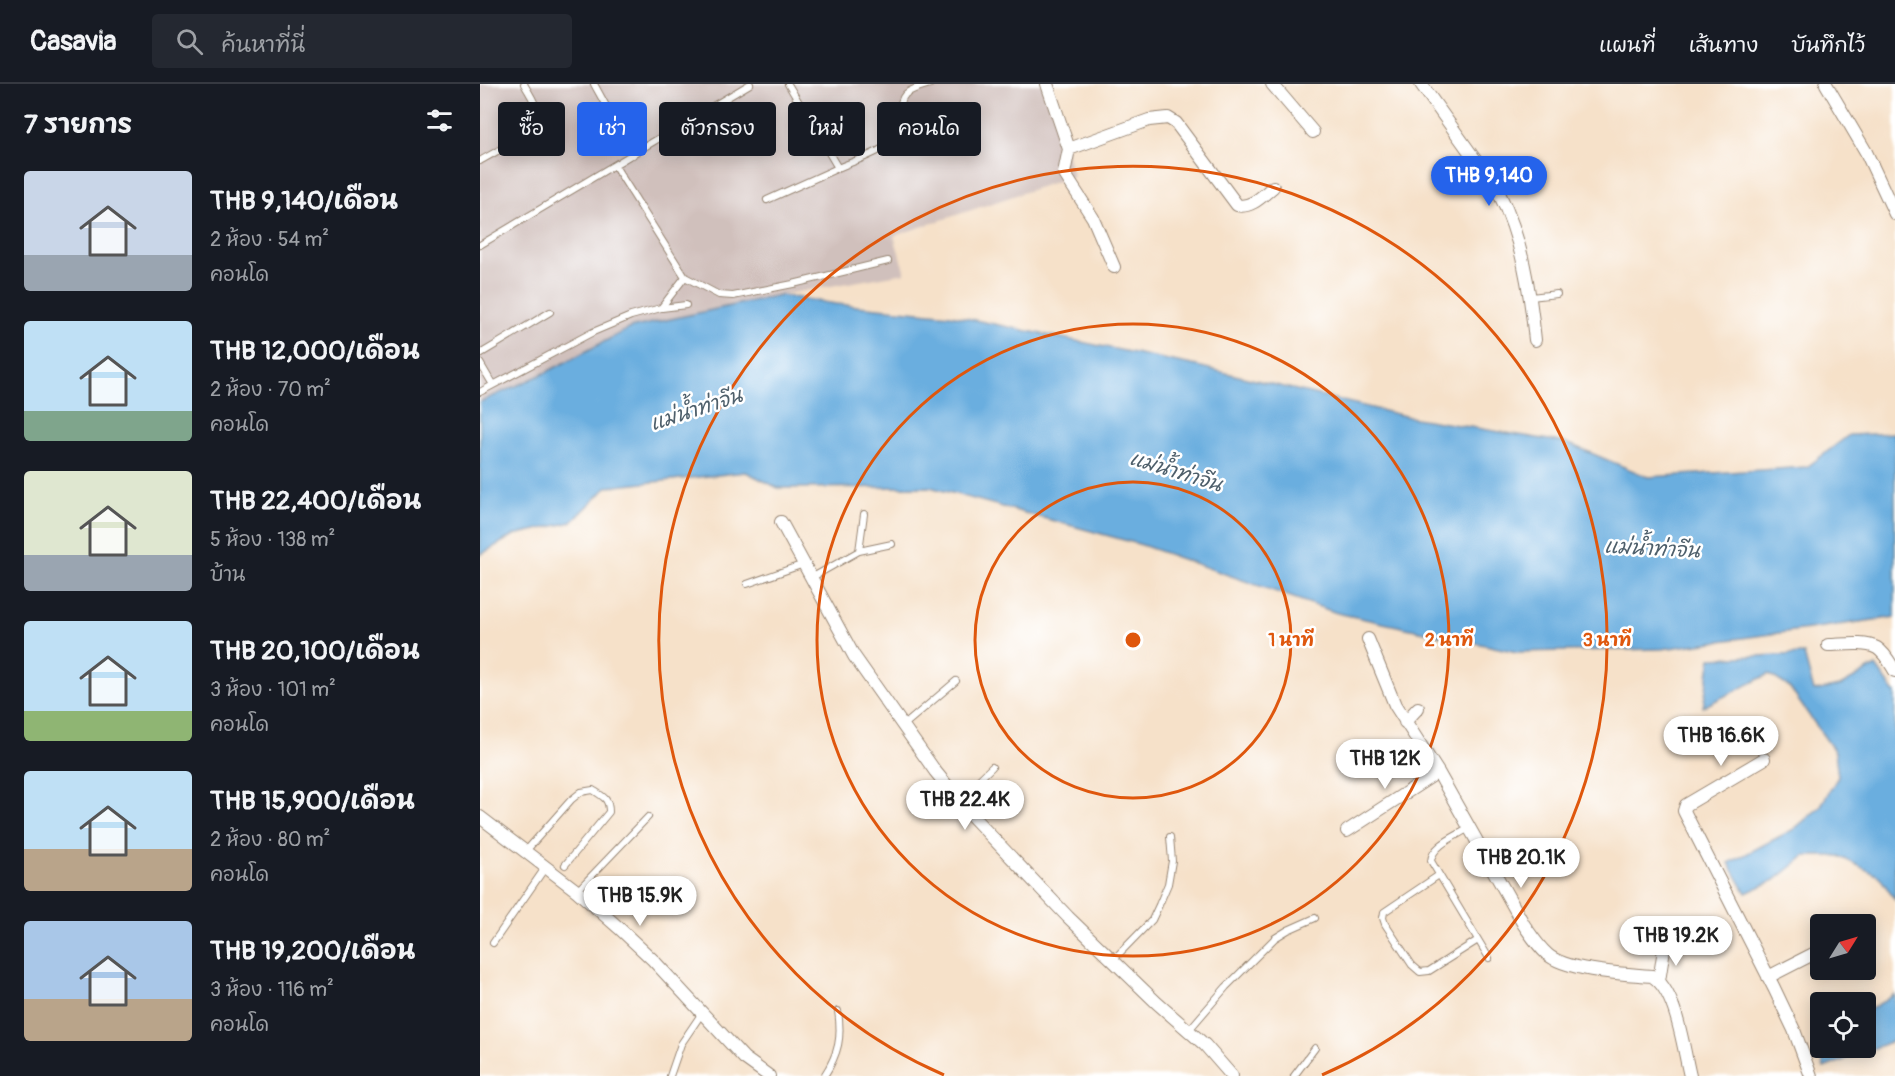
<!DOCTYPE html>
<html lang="th">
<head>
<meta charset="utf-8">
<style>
	body { margin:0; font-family:Pangolin,"Playpen Sans Thai",sans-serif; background:#242831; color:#f1f3f6; height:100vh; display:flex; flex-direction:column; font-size:22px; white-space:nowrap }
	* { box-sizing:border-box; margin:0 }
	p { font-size:20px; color:#9ea1a6 }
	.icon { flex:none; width:33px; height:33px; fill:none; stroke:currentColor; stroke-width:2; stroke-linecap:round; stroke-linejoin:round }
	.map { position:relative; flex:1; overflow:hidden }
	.side { display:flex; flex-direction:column; background:#171b24; width:480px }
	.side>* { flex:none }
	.banner { position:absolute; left:18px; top:18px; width:570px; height:54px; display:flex; gap:12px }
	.needle { width:39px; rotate:53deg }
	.tools { position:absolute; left:1330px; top:830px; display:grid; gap:12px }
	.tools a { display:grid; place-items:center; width:66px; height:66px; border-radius:6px; background:#171b24; box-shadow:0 3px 15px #0003; font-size:30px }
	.price { position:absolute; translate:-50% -51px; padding:0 14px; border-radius:21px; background:#fff; color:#222; font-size:20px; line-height:39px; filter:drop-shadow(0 2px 3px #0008) }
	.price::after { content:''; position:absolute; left:50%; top:36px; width:18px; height:14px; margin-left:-9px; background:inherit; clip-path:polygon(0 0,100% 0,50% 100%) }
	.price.active { background:#2563eb; color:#fff }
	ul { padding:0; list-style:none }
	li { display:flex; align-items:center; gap:18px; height:150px; padding:0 24px }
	li span { display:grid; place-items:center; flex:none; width:168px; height:120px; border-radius:6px; color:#555 }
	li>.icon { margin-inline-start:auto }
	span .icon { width:72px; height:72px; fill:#fffc; stroke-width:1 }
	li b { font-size:26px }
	h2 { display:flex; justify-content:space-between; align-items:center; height:72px; padding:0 24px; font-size:26px }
	.tag { padding:0 21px; border-radius:6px; background:#171b24; box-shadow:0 3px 15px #0003; font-size:21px; line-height:54px }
	.tag.active { background:#2563eb; color:#fff }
	header { display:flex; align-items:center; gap:36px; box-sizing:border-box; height:84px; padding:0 30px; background:#171b24; border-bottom:2px solid #363941 }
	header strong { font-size:28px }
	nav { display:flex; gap:33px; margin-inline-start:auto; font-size:21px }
	.search { width:420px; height:54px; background:#242831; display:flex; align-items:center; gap:15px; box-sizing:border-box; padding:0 21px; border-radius:6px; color:#9ea1a6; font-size:22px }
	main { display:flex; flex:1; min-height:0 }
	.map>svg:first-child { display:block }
	.industrial { fill:#d0c0bc }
	.water { fill:#6aaedf; stroke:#526c7e; stroke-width:1.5 }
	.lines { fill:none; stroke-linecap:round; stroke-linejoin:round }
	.service-casing { stroke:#988674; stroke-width:8 }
	.minor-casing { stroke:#988674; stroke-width:14 }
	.service { stroke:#fff; stroke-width:6 }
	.minor { stroke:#fff; stroke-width:12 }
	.ring { fill:none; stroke:#df570d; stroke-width:3 }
	.labels { text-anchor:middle; stroke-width:5; stroke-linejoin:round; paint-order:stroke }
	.water-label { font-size:20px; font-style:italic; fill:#4e5f6b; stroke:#fff }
	.centre { fill:#df570d; stroke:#fff; stroke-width:3 }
	.ring-label { font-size:18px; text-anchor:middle; font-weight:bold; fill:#df570d; stroke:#fff; stroke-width:5; stroke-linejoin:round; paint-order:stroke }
</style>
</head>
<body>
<header>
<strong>Casavia</strong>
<div class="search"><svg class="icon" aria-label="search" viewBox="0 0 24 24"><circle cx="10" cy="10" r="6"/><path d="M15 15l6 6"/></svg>ค้นหาที่นี่</div>
<nav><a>แผนที่</a><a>เส้นทาง</a><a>บันทึกไว้</a></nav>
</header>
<main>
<section class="side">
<h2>7 รายการ<svg class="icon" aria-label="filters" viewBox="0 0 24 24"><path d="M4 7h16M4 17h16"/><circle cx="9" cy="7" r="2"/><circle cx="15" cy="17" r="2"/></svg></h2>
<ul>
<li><span style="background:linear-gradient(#c9d6e8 70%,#9aa5b1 0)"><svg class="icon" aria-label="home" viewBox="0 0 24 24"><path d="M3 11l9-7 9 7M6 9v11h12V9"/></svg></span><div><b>THB 9,140/เดือน</b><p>2 ห้อง · 54 m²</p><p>คอนโด</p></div></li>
<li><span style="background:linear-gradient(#bfe0f5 75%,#7fa58c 0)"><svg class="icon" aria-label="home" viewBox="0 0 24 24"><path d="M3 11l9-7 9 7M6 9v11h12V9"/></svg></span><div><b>THB 12,000/เดือน</b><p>2 ห้อง · 70 m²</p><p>คอนโด</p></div></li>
<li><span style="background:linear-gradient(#dfe7d0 70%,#9aa5b1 0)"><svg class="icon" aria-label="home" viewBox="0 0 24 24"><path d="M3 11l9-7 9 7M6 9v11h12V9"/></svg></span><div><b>THB 22,400/เดือน</b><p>5 ห้อง · 138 m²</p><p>บ้าน</p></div></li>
<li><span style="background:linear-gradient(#bfe0f5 75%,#8fb573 0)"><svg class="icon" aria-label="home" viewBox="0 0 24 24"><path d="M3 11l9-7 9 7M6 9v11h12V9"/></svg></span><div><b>THB 20,100/เดือน</b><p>3 ห้อง · 101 m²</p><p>คอนโด</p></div></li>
<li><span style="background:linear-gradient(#bfe0f5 65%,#b9a48a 0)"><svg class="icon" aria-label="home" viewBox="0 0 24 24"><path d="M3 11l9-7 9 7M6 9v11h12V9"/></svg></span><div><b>THB 15,900/เดือน</b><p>2 ห้อง · 80 m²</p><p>คอนโด</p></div></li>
<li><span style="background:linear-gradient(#a9c7e8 65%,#b9a48a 0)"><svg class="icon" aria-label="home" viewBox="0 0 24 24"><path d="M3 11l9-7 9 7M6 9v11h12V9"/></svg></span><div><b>THB 19,200/เดือน</b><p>3 ห้อง · 116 m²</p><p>คอนโด</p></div></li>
</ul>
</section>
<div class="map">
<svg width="1415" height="992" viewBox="0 0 1415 992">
	<rect width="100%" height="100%" fill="#fff"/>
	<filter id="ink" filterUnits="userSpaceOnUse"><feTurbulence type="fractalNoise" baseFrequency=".0167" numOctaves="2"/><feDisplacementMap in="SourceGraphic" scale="12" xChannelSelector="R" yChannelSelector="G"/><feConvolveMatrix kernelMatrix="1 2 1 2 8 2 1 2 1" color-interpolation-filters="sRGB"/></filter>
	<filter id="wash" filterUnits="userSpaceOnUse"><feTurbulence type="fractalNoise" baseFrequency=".008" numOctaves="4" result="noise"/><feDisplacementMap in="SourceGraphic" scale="24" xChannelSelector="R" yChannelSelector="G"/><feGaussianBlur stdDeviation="1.35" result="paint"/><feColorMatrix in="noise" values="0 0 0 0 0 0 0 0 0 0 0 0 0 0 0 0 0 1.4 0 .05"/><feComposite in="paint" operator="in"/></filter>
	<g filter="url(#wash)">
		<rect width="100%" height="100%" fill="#f6e1c9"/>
		<path class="industrial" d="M0,0h570l23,92 -179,60 11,37 -125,22 -150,33 -85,45 -65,29z"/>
		<path class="water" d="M300,211l56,9 115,11 246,51 212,51 158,26 81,34 159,-10 42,-32 46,-2v184l-233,32 -145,3 -180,-39 -195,-68 -212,-58 -152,1 -32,-16 -139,15 -35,35 -58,13 -34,20v-153l65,-29 85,-45z
			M1324,570l10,37 26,-5 36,-20 19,27v207l-16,-24 -40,-20h-34l-30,24 -29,13 -17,-30 65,-34 26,-22 18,-30 -3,-25 -46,-65 -20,-13 -66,33 8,-49z
			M1415,910v46l-71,28 -6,-27 3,-1v7h45v-35z"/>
	</g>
	<g filter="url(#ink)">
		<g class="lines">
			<g class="service-casing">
				<path id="service" d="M114,0l39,71
					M0,77c13,-8 59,-30 58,-47 -1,-10 -9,-21 -14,-30
					M135,82l70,111 34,18 14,1 60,-12 95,-23
					M358,84c15,-7 50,-17 58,-32 3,-6 3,-12 3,-19 1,-25 7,-26 31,-33
					M287,116l71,-32 -50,-84
					M0,161l270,-161
					M1051,213l26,-3
					M182,224l24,-3
					M0,270l70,-42
					M0,279l13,22
					M0,308l113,-60 38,-16 30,-8 24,-31
					M379,467l5,-37
					M331,494l48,-27 33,-7
					M267,500l57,-20
					M423,642l53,-45
					M479,715l33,-32
					M989,744c-12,8 -37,17 -38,33l58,97
					M45,768l46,-52 10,-8 12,-2c11,7 16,9 16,22l-44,53
					M959,791l-55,37 -1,6 2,6 27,41 8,7 9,-1 49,-31
					M97,807l71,-74
					M13,859l52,-75
					M633,876l39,-40 7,-15 9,-21 4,-23 -2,-24
					M709,946l37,-43 49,-49 13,-8 27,-12
					M190,992l11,-32 21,-31
					M344,992c15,-23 18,-39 14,-65
					M814,992l21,-28"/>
			</g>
			<g class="minor-casing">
				<path id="minor" d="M567,0l22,65 80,-29 19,-2 8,5 61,82c14,4 26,-10 36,-18
					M792,0l41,48
					M941,0l78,109c23,46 31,97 36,147
					M1346,0l40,68 29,62
					M589,65l-5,24 29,45 21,49
					M301,438l73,134 81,115 35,43 98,103 89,86 48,42 27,31
					M888,555l27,66 43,67 86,153c7,10 14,21 23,29 18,17 80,20 105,22 25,15 31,72 38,100
					M1348,561c14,0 36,-4 49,3 8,5 13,15 18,23
					M925,638l13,-14
					M1284,675l-78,46 -2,6 90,177 20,42 17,46
					M0,733l97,74 42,37 34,32 91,98 25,18
					M867,747l91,-59
					M1288,893l53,-27
					M1179,897l5,-32"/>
			</g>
			<use href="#service" class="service"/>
			<use href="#minor" class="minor"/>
		</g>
	</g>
	<g class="ring">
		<circle cx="653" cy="556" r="158"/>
		<circle cx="653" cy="556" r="316"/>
		<path d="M464 991A474 474 0 1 1 842 991"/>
	</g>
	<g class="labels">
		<g class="water-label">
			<text transform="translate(216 325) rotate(-18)" y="7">แม่น้ำท่าจีน</text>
			<text transform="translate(696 387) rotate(17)" y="7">แม่น้ำท่าจีน</text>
			<text transform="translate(1172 464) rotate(3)" y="7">แม่น้ำท่าจีน</text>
		</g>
	</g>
	<circle cx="653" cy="556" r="9" class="centre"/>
	<g class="ring-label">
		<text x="811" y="562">1 นาที</text>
		<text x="969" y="562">2 นาที</text>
		<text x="1127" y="562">3 นาที</text>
	</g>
</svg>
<div class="tools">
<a><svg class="needle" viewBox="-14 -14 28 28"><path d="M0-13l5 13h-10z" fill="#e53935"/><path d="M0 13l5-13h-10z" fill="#9ea1a6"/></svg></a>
<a><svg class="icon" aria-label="locate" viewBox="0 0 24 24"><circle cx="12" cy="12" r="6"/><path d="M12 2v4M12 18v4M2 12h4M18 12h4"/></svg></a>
</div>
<b class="price active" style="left:1009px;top:123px">THB 9,140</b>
<b class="price" style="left:1241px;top:683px">THB 16.6K</b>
<b class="price" style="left:905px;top:706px">THB 12K</b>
<b class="price" style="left:485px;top:747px">THB 22.4K</b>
<b class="price" style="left:1041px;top:805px">THB 20.1K</b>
<b class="price" style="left:160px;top:843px">THB 15.9K</b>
<b class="price" style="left:1196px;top:883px">THB 19.2K</b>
<div class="banner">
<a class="tag">ซื้อ</a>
<a class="tag active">เช่า</a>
<a class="tag">ตัวกรอง</a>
<a class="tag">ใหม่</a>
<a class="tag">คอนโด</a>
</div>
</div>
</main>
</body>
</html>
